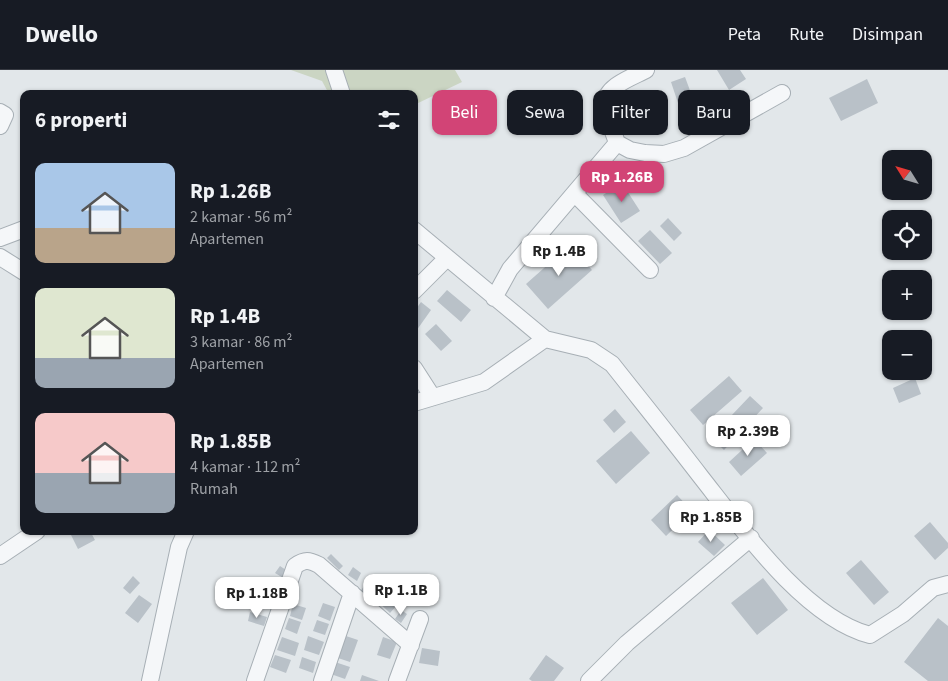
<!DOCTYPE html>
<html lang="id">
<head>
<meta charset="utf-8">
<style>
	body { margin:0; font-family:"Source Sans 3",sans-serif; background:#242831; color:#f1f3f6; height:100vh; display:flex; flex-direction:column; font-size:19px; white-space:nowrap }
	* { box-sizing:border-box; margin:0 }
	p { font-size:16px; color:#9ea1a6 }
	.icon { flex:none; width:28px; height:28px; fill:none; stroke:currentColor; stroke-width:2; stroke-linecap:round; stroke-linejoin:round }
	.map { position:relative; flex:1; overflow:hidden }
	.sheet { position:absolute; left:20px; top:20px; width:398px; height:445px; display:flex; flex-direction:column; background:#171b24; border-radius:10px; box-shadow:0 1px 4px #0004 }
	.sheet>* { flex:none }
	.hud { position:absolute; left:432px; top:20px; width:440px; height:45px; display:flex; gap:10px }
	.needle { width:32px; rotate:307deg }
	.fabs { position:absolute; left:882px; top:80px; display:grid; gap:10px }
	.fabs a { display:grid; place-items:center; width:50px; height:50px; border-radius:10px; background:#171b24; box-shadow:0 1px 4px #0004; font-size:25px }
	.price { position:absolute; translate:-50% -42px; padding:0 11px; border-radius:10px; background:#fff; color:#222; font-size:16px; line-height:32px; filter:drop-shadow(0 1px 2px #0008) }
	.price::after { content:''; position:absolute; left:50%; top:30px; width:15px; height:11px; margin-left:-8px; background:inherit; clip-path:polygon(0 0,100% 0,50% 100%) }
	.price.active { background:#d24476; color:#fff }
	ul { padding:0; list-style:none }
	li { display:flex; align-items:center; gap:15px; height:125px; padding:0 15px }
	li span { display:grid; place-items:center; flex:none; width:140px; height:100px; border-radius:10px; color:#555 }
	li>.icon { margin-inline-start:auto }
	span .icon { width:60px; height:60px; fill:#fffc; stroke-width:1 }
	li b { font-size:21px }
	h2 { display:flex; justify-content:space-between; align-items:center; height:60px; padding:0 15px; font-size:21px }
	.chip { padding:0 18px; border-radius:10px; background:#171b24; box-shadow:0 1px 4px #0004; font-size:18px; line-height:45px }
	.chip.active { background:#d24476; color:#fff }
	header { display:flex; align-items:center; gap:30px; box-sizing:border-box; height:70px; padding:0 25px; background:#171b24; border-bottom:1px solid #363941 }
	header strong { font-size:24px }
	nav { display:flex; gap:28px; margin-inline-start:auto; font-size:18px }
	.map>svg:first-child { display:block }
	.green { fill:#cbd5c3 }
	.building { fill:#b9c1c8 }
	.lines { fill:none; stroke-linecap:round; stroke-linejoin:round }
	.minor-casing { stroke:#a7afb5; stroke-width:18 }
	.minor { stroke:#f5f7f9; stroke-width:16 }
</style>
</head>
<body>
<header>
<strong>Dwello</strong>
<nav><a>Peta</a><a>Rute</a><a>Disimpan</a></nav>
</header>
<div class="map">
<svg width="948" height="611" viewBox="0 0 948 611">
	<rect width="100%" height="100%" fill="#e2e7ea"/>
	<path class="green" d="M291,0h164l7,12 -48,23v-11h-85l-7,-13z"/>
	<path class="building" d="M717,0h23l6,9 -17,11z
		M685,7l10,27 -15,5 -9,-27z
		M867,9l11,24 -37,18 -12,-23z
		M653,22l14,27 -21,11 -14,-27z
		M622,113l18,28 -19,12 -18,-28z
		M668,148l14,15 -8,8 -14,-15z
		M650,160l22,23 -12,11 -22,-23z
		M570,175l22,25 -44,39 -22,-25z
		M447,220l24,20 -10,12 -24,-21z
		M421,232l10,8 -17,24v-22z
		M436,254l16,17 -11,10 -16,-17z
		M729,306l13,15 -39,34 -13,-15z
		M915,308l6,16 -22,9 -6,-15z
		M750,326l13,12 -39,42 -13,-13z
		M615,339l11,13 -12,11 -11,-13z
		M631,361l19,22 -34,31 -20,-23z
		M754,369l13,14 -26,23 -12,-14z
		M677,425l15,16 -26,25 -15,-16z
		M930,452l18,21v5l-13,12 -21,-24z
		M709,460l16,15 -11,11 -16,-14z
		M69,461h21l5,9 -17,9z
		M331,484l12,12 -4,4 -12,-12z
		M861,490l28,32 -15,13 -28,-32z
		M280,496l9,6 -4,7 -10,-6z
		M353,497l8,6 -4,8 -9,-6z
		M133,506l7,7 -10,11 -7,-6z
		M763,508l25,32 -31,25 -26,-32z
		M268,510l9,3 -5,12 -8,-3z
		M366,513l6,4 -5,9 -7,-4z
		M381,519l17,15 -8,9 -16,-15z
		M139,525l13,9 -14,19 -13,-10z
		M323,533l12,4 -5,14 -12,-5z
		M293,534l13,4 -4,12 -12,-4z
		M401,540l6,4 -6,9 -6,-4z
		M250,542l17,5 -3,9 -16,-5z
		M289,548l12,4 -4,12 -12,-5z
		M938,548l10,8v55h-20l-24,-19z
		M317,550l12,4 -4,11 -12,-4z
		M343,565l15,5 -8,22 -15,-5z
		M308,566l16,6 -5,13 -15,-5z
		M282,567l17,6 -4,13 -18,-6z
		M383,567l14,5 -7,17 -13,-4z
		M422,578l18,3 -2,15 -19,-3z
		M275,585l16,5 -5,13 -16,-6z
		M546,585l18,13 -10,13h-22l-3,-2z
		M302,587l14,5 -3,11 -14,-5z
		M332,591l18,6 -5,12 -17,-6z
		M362,605l17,6h-19z"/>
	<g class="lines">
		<g class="minor-casing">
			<path id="minor" d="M334,0l8,24
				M0,42l5,3 -5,11
				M617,73c-3,-10 -12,-29 -12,-39 0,-18 28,-27 41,-34
				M575,124l75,76
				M414,160l131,109
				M0,168l24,-9
				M0,187l24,15
				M414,221l33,-33
				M494,228l16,-29 107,-126 13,7 15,3 19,1 20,-6 98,-55
				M414,298l18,28
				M414,333l70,-21 61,-43 46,11 21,14c30,38 60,75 89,113 41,52 104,141 169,158l33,-21 30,-26 15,-4
				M0,486l37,-25
				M150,611l29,-134 7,-16
				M255,611l40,-115c10,-7 14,-6 24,-1l92,80
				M322,611l30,-88
				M397,611l23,-62
				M589,611l38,-38 124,-105"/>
		</g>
		<use href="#minor" class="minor"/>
	</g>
</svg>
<div class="fabs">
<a><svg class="needle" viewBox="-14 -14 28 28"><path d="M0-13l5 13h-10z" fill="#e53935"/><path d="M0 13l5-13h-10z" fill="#9ea1a6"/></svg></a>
<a><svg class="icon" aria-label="locate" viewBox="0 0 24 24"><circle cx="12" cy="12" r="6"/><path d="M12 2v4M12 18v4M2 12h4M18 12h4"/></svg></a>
<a>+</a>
<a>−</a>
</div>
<b class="price active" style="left:622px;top:133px">Rp 1.26B</b>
<b class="price" style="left:559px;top:207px">Rp 1.4B</b>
<b class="price" style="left:748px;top:387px">Rp 2.39B</b>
<b class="price" style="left:711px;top:473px">Rp 1.85B</b>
<b class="price" style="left:401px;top:546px">Rp 1.1B</b>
<b class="price" style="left:257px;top:549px">Rp 1.18B</b>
<div class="hud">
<a class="chip active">Beli</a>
<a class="chip">Sewa</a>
<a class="chip">Filter</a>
<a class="chip">Baru</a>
</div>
<section class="sheet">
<h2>6 properti<svg class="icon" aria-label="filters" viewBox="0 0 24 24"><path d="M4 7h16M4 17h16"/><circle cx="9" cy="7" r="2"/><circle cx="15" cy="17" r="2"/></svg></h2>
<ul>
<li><span style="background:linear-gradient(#a9c7e8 65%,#b9a48a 0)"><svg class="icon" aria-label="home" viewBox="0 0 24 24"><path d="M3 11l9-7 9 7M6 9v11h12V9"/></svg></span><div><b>Rp 1.26B</b><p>2 kamar · 56 m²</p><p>Apartemen</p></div></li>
<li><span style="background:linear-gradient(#dfe7d0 70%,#9aa5b1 0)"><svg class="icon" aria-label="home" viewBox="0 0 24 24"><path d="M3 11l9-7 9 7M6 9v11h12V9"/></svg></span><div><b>Rp 1.4B</b><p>3 kamar · 86 m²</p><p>Apartemen</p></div></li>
<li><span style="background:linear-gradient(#f6c9c9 60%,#9aa5b1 0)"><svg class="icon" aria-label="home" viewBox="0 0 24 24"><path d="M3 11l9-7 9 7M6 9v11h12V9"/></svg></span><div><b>Rp 1.85B</b><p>4 kamar · 112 m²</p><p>Rumah</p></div></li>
</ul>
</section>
</div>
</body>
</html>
